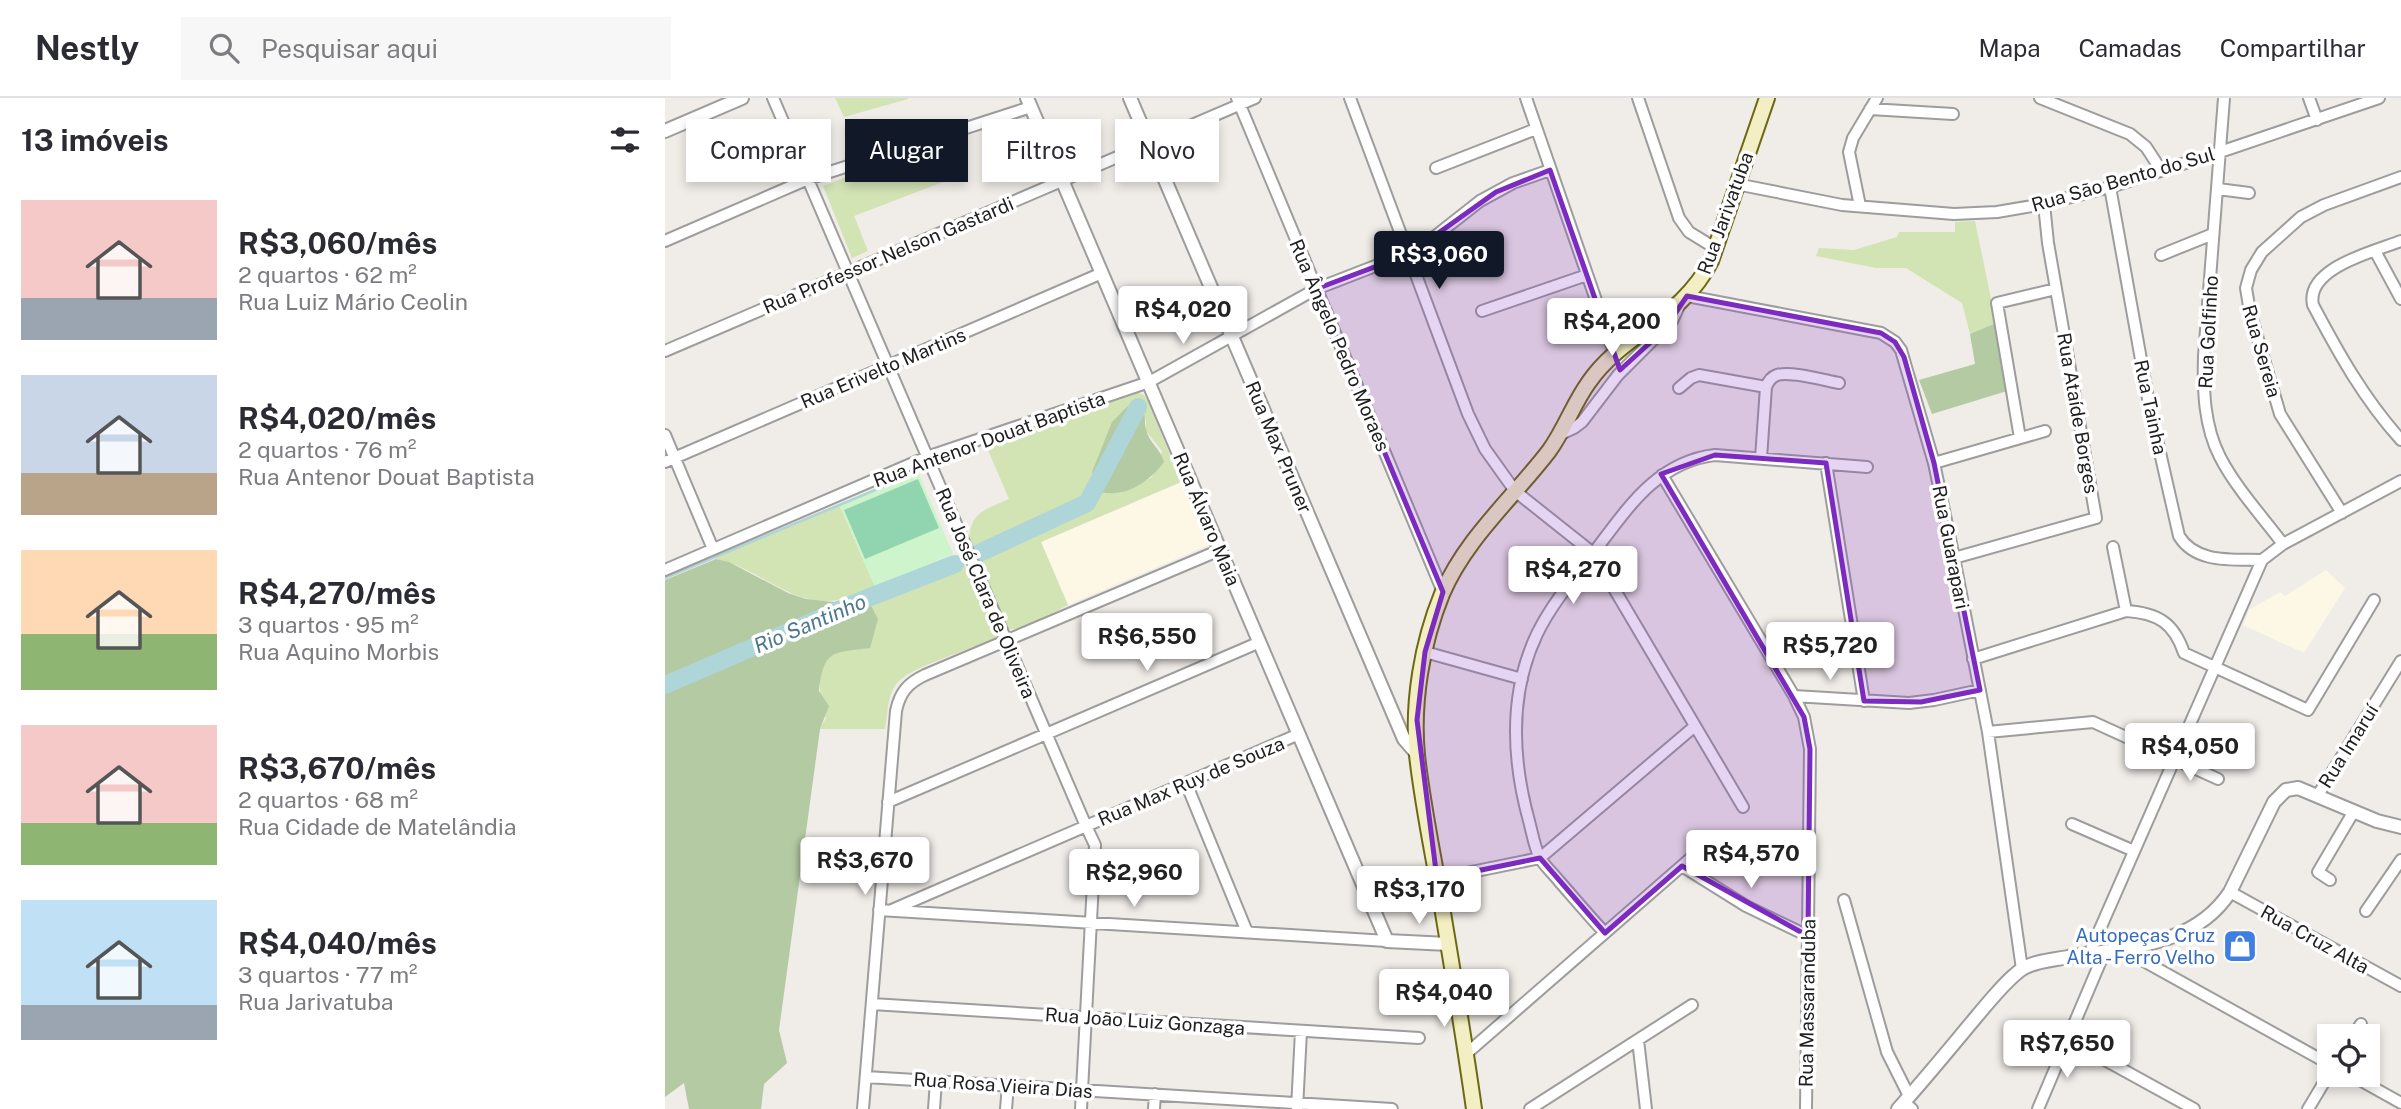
<!DOCTYPE html>
<html lang="pt">
<head>
<meta charset="utf-8">
<style>
	body { margin:0; font-family:"Public Sans",sans-serif; background:#f7f7f7; color:#2b2b33; height:100vh; display:flex; flex-direction:column; font-size:26px; white-space:nowrap }
	* { box-sizing:border-box; margin:0 }
	p { font-size:23px; color:#7c7c81 }
	.icon { flex:none; width:38px; height:38px; fill:none; stroke:currentColor; stroke-width:2; stroke-linecap:round; stroke-linejoin:round }
	.map { position:relative; flex:1; overflow:hidden }
	.side { display:flex; flex-direction:column; background:#fff; width:665px }
	.side>* { flex:none }
	.banner { position:absolute; left:21px; top:21px; width:665px; height:63px; display:flex; gap:14px }
	.controls { position:absolute; left:1652px; top:926px; display:grid; gap:14px }
	.controls a { display:grid; place-items:center; width:63px; height:63px; border-radius:0px; background:#fff; box-shadow:0 4px 10px #0003; font-size:35px }
	.price { position:absolute; translate:-50% -60px; padding:0 16px; border-radius:7px; background:#fff; color:#222; font-size:23px; line-height:46px; filter:drop-shadow(0 2px 4px #0008) }
	.price::after { content:''; position:absolute; left:50%; top:42px; width:21px; height:16px; margin-left:-10px; background:inherit; clip-path:polygon(0 0,100% 0,50% 100%) }
	.price.on { background:#111827; color:#fff }
	ul { padding:0; list-style:none }
	li { display:flex; align-items:center; gap:21px; height:175px; padding:0 21px }
	li span { display:grid; place-items:center; flex:none; width:196px; height:140px; border-radius:0px; color:#555 }
	li>.icon { margin-inline-start:auto }
	span .icon { width:84px; height:84px; fill:#fffc; stroke-width:1 }
	li b { font-size:30px }
	h2 { display:flex; justify-content:space-between; align-items:center; height:84px; padding:0 21px; font-size:30px }
	.pill { padding:0 24px; border-radius:0px; background:#fff; box-shadow:0 4px 10px #0003; font-size:24px; line-height:63px }
	.pill.on { background:#111827; color:#fff }
	header { display:flex; align-items:center; gap:42px; box-sizing:border-box; height:98px; padding:0 35px; background:#fff; border-bottom:2px solid #e1e1e2 }
	header strong { font-size:33px }
	nav { display:flex; gap:38px; margin-inline-start:auto; font-size:24px }
	.search { width:490px; height:63px; background:#f7f7f7; display:flex; align-items:center; gap:18px; box-sizing:border-box; padding:0 24px; border-radius:0px; color:#7c7c81; font-size:26px }
	main { display:flex; flex:1; min-height:0 }
	.map>svg:first-child { display:block }
	.education { fill:#fcf8e5 }
	.grass { fill:#d2e3b4; fill-rule:evenodd }
	.forest { fill:#b3caa2 }
	.park { fill:#cef4cb }
	.pitch { fill:#90d5b0 }
	.lines { fill:none; stroke-linecap:round; stroke-linejoin:round }
	.stream { stroke:#aed5d8; stroke-width:2.5 }
	.river { stroke:#aed5d8; stroke-width:18 }
	.minor-casing { stroke:#9d9d9d; stroke-width:14 }
	.tertiary-casing { stroke:#9d9d9d; stroke-width:16 }
	.secondary-casing { stroke:#6d6912; stroke-width:18 }
	.minor { stroke:#fff; stroke-width:10 }
	.tertiary { stroke:#fff; stroke-width:12 }
	.secondary { stroke:#f3eec3; stroke-width:14 }
	.marked { fill:#7b2cbf; fill-opacity:0.2; stroke:#7b2cbf; stroke-width:5; stroke-linejoin:round }
	.labels { text-anchor:middle; stroke-width:7; stroke-linejoin:round; paint-order:stroke }
	.street-label { font-size:19px; fill:#202020; stroke:#fff }
	.shop-label { font-size:19px; fill:#366cbe; stroke:#fff; text-anchor:end }
	.water-label { font-size:21px; font-style:italic; fill:#4c7890; stroke:#fff }
</style>
</head>
<body>
<header>
<strong>Nestly</strong>
<div class="search"><svg class="icon" aria-label="search" viewBox="0 0 24 24"><circle cx="10" cy="10" r="6"/><path d="M15 15l6 6"/></svg>Pesquisar aqui</div>
<nav><a>Mapa</a><a>Camadas</a><a>Compartilhar</a></nav>
</header>
<main>
<section class="side">
<h2>13 imóveis<svg class="icon" aria-label="filters" viewBox="0 0 24 24"><path d="M4 7h16M4 17h16"/><circle cx="9" cy="7" r="2"/><circle cx="15" cy="17" r="2"/></svg></h2>
<ul>
<li><span style="background:linear-gradient(#f6c9c9 70%,#9aa5b1 0)"><svg class="icon" aria-label="home" viewBox="0 0 24 24"><path d="M3 11l9-7 9 7M6 9v11h12V9"/></svg></span><div><b>R$3,060/mês</b><p>2 quartos · 62 m²</p><p>Rua Luiz Mário Ceolin</p></div></li>
<li><span style="background:linear-gradient(#c9d6e8 70%,#b9a48a 0)"><svg class="icon" aria-label="home" viewBox="0 0 24 24"><path d="M3 11l9-7 9 7M6 9v11h12V9"/></svg></span><div><b>R$4,020/mês</b><p>2 quartos · 76 m²</p><p>Rua Antenor Douat Baptista</p></div></li>
<li><span style="background:linear-gradient(#ffd9b3 60%,#8fb573 0)"><svg class="icon" aria-label="home" viewBox="0 0 24 24"><path d="M3 11l9-7 9 7M6 9v11h12V9"/></svg></span><div><b>R$4,270/mês</b><p>3 quartos · 95 m²</p><p>Rua Aquino Morbis</p></div></li>
<li><span style="background:linear-gradient(#f6c9c9 70%,#8fb573 0)"><svg class="icon" aria-label="home" viewBox="0 0 24 24"><path d="M3 11l9-7 9 7M6 9v11h12V9"/></svg></span><div><b>R$3,670/mês</b><p>2 quartos · 68 m²</p><p>Rua Cidade de Matelândia</p></div></li>
<li><span style="background:linear-gradient(#bfe0f5 75%,#9aa5b1 0)"><svg class="icon" aria-label="home" viewBox="0 0 24 24"><path d="M3 11l9-7 9 7M6 9v11h12V9"/></svg></span><div><b>R$4,040/mês</b><p>3 quartos · 77 m²</p><p>Rua Jarivatuba</p></div></li>
</ul>
</section>
<div class="map">
<svg width="1736" height="1011" viewBox="0 0 1736 1011">
	<rect width="100%" height="100%" fill="#f0ece8"/>
	<path class="education" d="M517,384l27,63 -141,60 -27,-63z
		M1661,472l19,18 -41,65 -61,-28 6,-15 31,-18 5,4z"/>
	<path class="grass" d="M170,0h73v1l-64,18z
		M263,47l15,37 -89,34 14,35 -16,7 -29,-72z
		M1310,123l21,102 -26,11 -8,-31 -56,-35h-30l-60,-12 3,-8 35,2 43,-13 2,-5h56v-10z
		M471,294l8,3 4,6 33,81 -140,60 27,63c-14,7 -46,27 -61,24l-38,-89c2,-29 16,-30 40,-41l-24,-56 127,-45zM481,320v13l16,20 -10,26 -32,16z
		M174,406l36,83 81,-32 6,5 35,75 -3,5c-21,8 -83,27 -96,42 -11,12 -10,32 -13,47h-65l6,-11c-5,-20 -15,-55 10,-65 10,-4 24,-4 34,-5l-21,-51c-52,18 -86,-29 -133,-38l1,-4z"/>
	<path class="forest" d="M1331,225l11,68 -75,23 -13,-34 56,-16 -5,-30z
		M463,308l15,5c3,7 1,11 3,18 2,13 15,20 18,33 -14,19 -38,36 -63,30l-9,-20 20,-50z
		M51,461l13,3 59,31 18,6 28,3 15,-5 20,5 9,17 -8,29c-39,5 -46,2 -51,43l10,15 -9,23 -41,301 8,33 -23,21 -3,25h-72l-5,-26 -19,14v-517z"/>
	<path class="park" d="M252,372l36,84 -78,33 -36,-83z"/>
	<path class="pitch" d="M253,381l21,49 -74,31 -21,-49z"/>
	<g class="lines">
		<path class="stream" d="M0,480l251,-105"/>
		<path class="river" d="M310,457l112,-52 51,-96
			M0,587l200,-86 90,-35"/>
		<g class="minor-casing">
			<path id="minor" d="M108,0l313,728 9,19 -14,264
				M572,0l206,494
				M685,0l118,316 17,35 30,42 78,62 150,254
				M861,0l89,257
				M973,0l41,120 10,14 26,16
				M1375,0l90,36 16,13 15,23
				M1559,0l-20,258c-1,34 0,70 16,101 16,31 42,59 63,87
				M1644,0l8,22
				M1205,11l83,5
				M771,70l100,-39
				M1071,86l106,21 112,9 43,-2 47,-8 66,-17 110,-35 159,-54
				M1445,89l39,217 30,132c17,28 54,23 83,24
				M1553,91l31,4
				M1195,108l-11,-54 4,-14 24,-40
				M0,143l143,-62 223,-72
				M1736,143c-26,10 -96,27 -88,64 26,49 51,94 88,135
				M1710,153l26,48
				M1496,157l52,-21
				M1022,198l194,37 14,9 6,8 33,113 20,95 34,174 34,237
				M817,213l105,-36
				M0,253l590,-253
				M1014,290l12,-10 8,-3 67,12
				M896,336l13,-6 8,-6 36,-47 54,-54 8,-17
				M0,337l48,114
				M1355,340l-23,-135 59,-14
				M1096,360l5,-71c2,-5 5,-10 11,-12 15,-4 46,5 62,8
				M0,364l437,-189
				M1161,365l38,238
				M1269,365l111,-32
				M997,377l132,221 10,21 6,32 -4,360
				M1677,415l-62,-99 -30,-102 -4,-24 5,-18 11,-18 39,-35 23,-12 77,-28
				M1448,449l13,64
				M1289,460l142,-40 -48,-275 -4,-39
				M0,472l262,-113 222,-75 167,-93 103,-40 61,-48 33,-18 37,-13
				M760,554l97,27
				M1308,561l153,-48c32,2 48,12 58,42l124,57 66,-110
				M1129,598l115,7 25,-3 46,-10
				M1323,634l105,-10 125,57
				M521,685l61,149
				M1653,697l83,-134
				M223,704l372,-160
				M1407,726l62,27
				M1017,768l64,40 62,30
				M772,781l103,-21 155,-132
				M1665,782l-12,-8 36,-61
				M1565,794l171,94
				M1179,802l43,152 22,44
				M229,811l405,-175
				M214,812l508,31
				M1701,813l35,-51
				M940,835c-16,-17 -31,-35 -46,-52 -6,-8 -16,-16 -20,-25 -5,-11 -7,-24 -10,-35 -17,-62 -20,-128 8,-187 16,-33 42,-62 64,-91 30,-40 60,-82 114,-88l152,12
				M1457,851l207,115
				M1424,856l173,-394 21,-16 118,-63
				M207,906l547,34
				M1688,938l8,-12
				M1402,941l127,70
				M973,942l8,69
				M801,956l249,-217
				M1684,976l52,29
				M201,979l526,32
				M1239,1004l8,7
				M198,1011l33,-398c4,-19 12,-28 29,-36l295,-125
				M269,1011l2,-28
				M341,1011l2,-24
				M489,1011l1,-15
				M632,1011l4,-78
				M865,1011l162,-104
				M1373,1011l67,-158
				M1643,1011l21,-35"/>
		</g>
		<g class="tertiary-casing">
			<path id="tertiary" d="M362,0l360,843 61,3
				M465,0l274,641 13,15
				M0,33l77,-33
				M1233,1011c27,-30 53,-62 79,-93 13,-15 28,-35 45,-47 12,-8 31,-9 46,-12 59,-10 126,-10 162,-65l44,-90 12,-12 12,-2 79,33 24,6"/>
		</g>
		<g class="secondary-casing">
			<path id="secondary" d="M809,1011c-10,-71 -22,-143 -34,-214 -8,-46 -18,-94 -23,-140 -5,-53 5,-112 25,-161 24,-56 71,-96 107,-143 16,-22 24,-47 40,-69 34,-49 93,-63 122,-121l56,-163"/>
		</g>
		<use href="#minor" class="minor"/>
		<use href="#tertiary" class="tertiary"/>
		<use href="#secondary" class="secondary"/>
	</g>
	<path class="marked" d="M885,72l70,200 43,-39 24,-35 194,37 14,9 9,15 30,106 46,227 -59,12 -57,-1 -38,-238 -111,-8 -54,19 143,243 6,32 -2,187 -126,-70 -77,67 -65,-75 -103,21 -20,-159 8,-68 18,-60 -127,-303 93,-35 87,-62z"/>
	<defs>
		<g id="shop-square" transform="scale(1.75)"><rect x="-9" y="-9" width="18" height="18" rx="4" fill="#3f7fe0" stroke="#fff"/><path d="M-5-2.5h2.3a2.7 3.5 0 0 1 5.4 0H5L5.5 6h-11ZM-1.5-2.5h3a1.5 2.3 0 0 0-3 0Z" fill="#fff"/></g>
	</defs>
	<g fill-rule="evenodd">
		<use href="#shop-square" x="1575" y="848"/>
	</g>
	<g class="labels">
		<g class="street-label">
			<text transform="translate(1458 81) rotate(-16)" y="7">Rua São Bento do Sul</text>
			<text transform="translate(1060 115) rotate(-70)" y="7">Rua Jarivatuba</text>
			<text transform="translate(223 157) rotate(-23)" y="7">Rua Professor Nelson Gastardi</text>
			<text transform="translate(1543 234) rotate(-87)" y="7">Rua Golfinho</text>
			<text transform="translate(675 247) rotate(67)" y="7">Rua Ângelo Pedro Moraes</text>
			<text transform="translate(1597 253) rotate(74)" y="7">Rua Sereia</text>
			<text transform="translate(218 270) rotate(-23)" y="7">Rua Erivelto Martins</text>
			<text transform="translate(1486 309) rotate(78)" y="7">Rua Tainha</text>
			<text transform="translate(1413 315) rotate(80)" y="7">Rua Ataíde Borges</text>
			<text transform="translate(324 341) rotate(-20)" y="7">Rua Antenor Douat Baptista</text>
			<text transform="translate(614 349) rotate(67)" y="7">Rua Max Pruner</text>
			<text transform="translate(542 421) rotate(67)" y="7">Rua Álvaro Maia</text>
			<text transform="translate(1286 449) rotate(79)" y="7">Rua Guarapari</text>
			<text transform="translate(321 495) rotate(67)" y="7">Rua José Clara de Oliveira</text>
			<text transform="translate(1683 648) rotate(-58)" y="7">Rua Imaruí</text>
			<text transform="translate(526 683) rotate(-23)" y="7">Rua Max Ruy de Souza</text>
			<text transform="translate(1650 841) rotate(29)" y="7">Rua Cruz Alta</text>
			<text transform="translate(1142 905) rotate(-89)" y="7">Rua Massaranduba</text>
			<text transform="translate(480 923) rotate(4)" y="7">Rua João Luiz Gonzaga</text>
			<text transform="translate(338 987) rotate(4)" y="7">Rua Rosa Vieira Dias</text>
		</g>
		<g class="shop-label">
			<text x="1550" y="844">Autopeças Cruz<tspan x="1550" dy="22">Alta - Ferro Velho</tspan></text>
		</g>
		<g class="water-label">
			<text transform="translate(145 526) rotate(-23)" y="7">Rio Santinho</text>
		</g>
	</g>
</svg>
<div class="controls">
<a><svg class="icon" aria-label="locate" viewBox="0 0 24 24"><circle cx="12" cy="12" r="6"/><path d="M12 2v4M12 18v4M2 12h4M18 12h4"/></svg></a>
</div>
<b class="price on" style="left:774px;top:193px">R$3,060</b>
<b class="price" style="left:518px;top:248px">R$4,020</b>
<b class="price" style="left:947px;top:260px">R$4,200</b>
<b class="price" style="left:908px;top:508px">R$4,270</b>
<b class="price" style="left:482px;top:575px">R$6,550</b>
<b class="price" style="left:1165px;top:584px">R$5,720</b>
<b class="price" style="left:1525px;top:685px">R$4,050</b>
<b class="price" style="left:1086px;top:792px">R$4,570</b>
<b class="price" style="left:200px;top:799px">R$3,670</b>
<b class="price" style="left:469px;top:811px">R$2,960</b>
<b class="price" style="left:754px;top:828px">R$3,170</b>
<b class="price" style="left:779px;top:931px">R$4,040</b>
<b class="price" style="left:1402px;top:982px">R$7,650</b>
<div class="banner">
<a class="pill">Comprar</a>
<a class="pill on">Alugar</a>
<a class="pill">Filtros</a>
<a class="pill">Novo</a>
</div>
</div>
</main>
</body>
</html>
